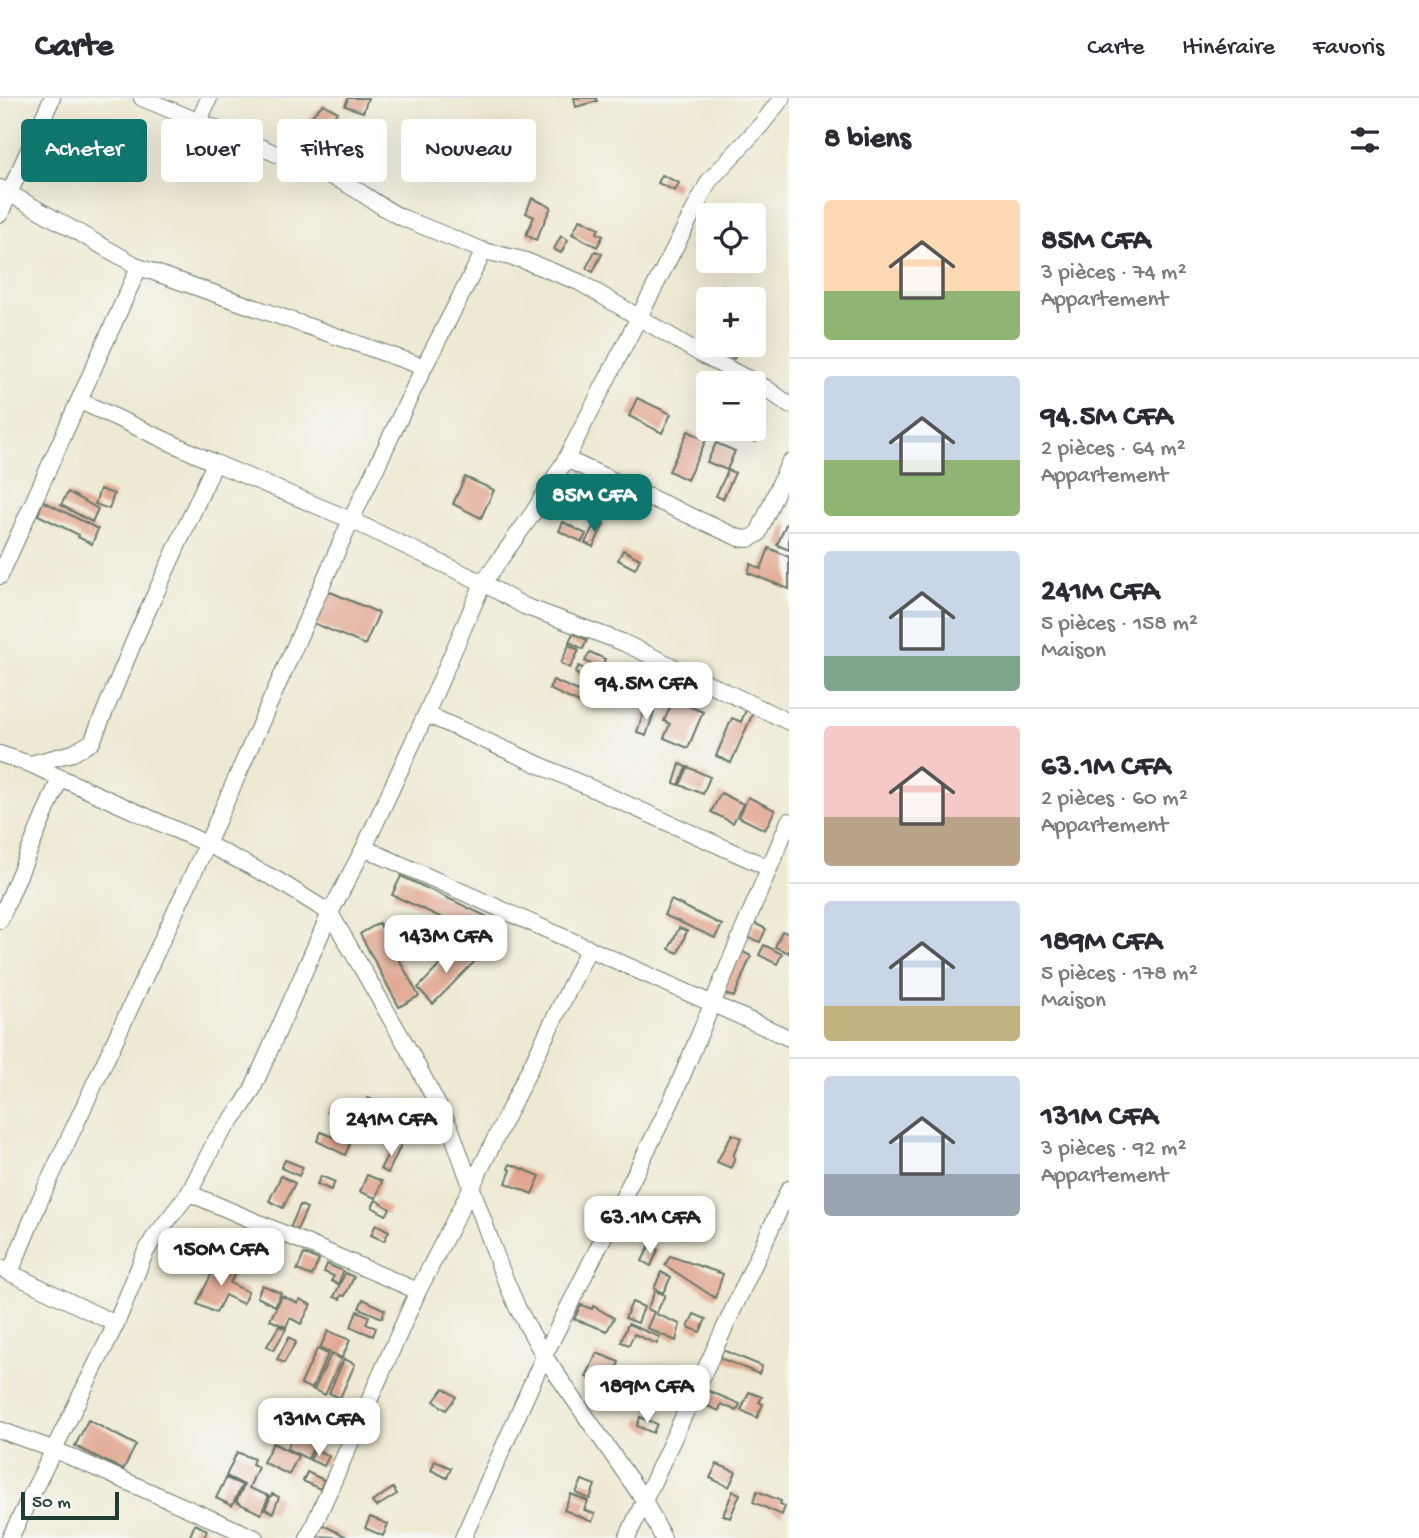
<!DOCTYPE html>
<html lang="fr">
<head>
<meta charset="utf-8">
<style>
	body { margin:0; font-family:"Gochi Hand",sans-serif; background:#f7f7f7; color:#2b2b33; height:100vh; display:flex; flex-direction:column; font-size:26px; white-space:nowrap }
	* { box-sizing:border-box; margin:0 }
	p { font-size:23px; color:#7c7c81 }
	.icon { flex:none; width:38px; height:38px; fill:none; stroke:currentColor; stroke-width:2; stroke-linecap:round; stroke-linejoin:round }
	.map { position:relative; flex:1; overflow:hidden }
	.details { display:flex; flex-direction:column; background:#fff; width:630px }
	.details>* { flex:none }
	.hud { position:absolute; left:21px; top:21px; width:662px; height:63px; display:flex; gap:14px }
	.controls { position:absolute; left:696px; top:105px; display:grid; gap:14px }
	.controls a { display:grid; place-items:center; width:70px; height:70px; border-radius:7px; background:#fff; box-shadow:0 7px 28px #0002; font-size:35px }
	.scale { position:absolute; left:21px; bottom:18px; width:98px; box-sizing:border-box; padding-left:7px; border:4px solid #1f3d34; border-top:0; font-size:19px; line-height:24px; white-space:nowrap; color:#1f3d34; -webkit-text-stroke:5px #f6f6f2; paint-order:stroke }
	.price { position:absolute; translate:-50% -60px; padding:0 16px; border-radius:14px; background:#fff; color:#222; font-size:23px; line-height:46px; filter:drop-shadow(0 2px 4px #0008) }
	.price::after { content:''; position:absolute; left:50%; top:42px; width:21px; height:16px; margin-left:-10px; background:inherit; clip-path:polygon(0 0,100% 0,50% 100%) }
	.price.selected { background:#0f766e; color:#fff }
	ul { padding:0; list-style:none }
	li { display:flex; align-items:center; gap:21px; height:175px; padding:0 35px }
	li+li { border-top:2px solid #e1e1e2 }
	li span { display:grid; place-items:center; flex:none; width:196px; height:140px; border-radius:7px; color:#555 }
	li>.icon { margin-inline-start:auto }
	span .icon { width:84px; height:84px; fill:#fffc; stroke-width:1 }
	li b { font-size:30px }
	h2 { display:flex; justify-content:space-between; align-items:center; height:84px; padding:0 35px; font-size:30px }
	.chip { padding:0 24px; border-radius:7px; background:#fff; box-shadow:0 7px 28px #0002; font-size:24px; line-height:63px }
	.chip.selected { background:#0f766e; color:#fff }
	header { display:flex; align-items:center; gap:42px; box-sizing:border-box; height:98px; padding:0 35px; background:#fff; border-bottom:2px solid #e1e1e2 }
	header strong { font-size:33px }
	nav { display:flex; gap:38px; margin-inline-start:auto; font-size:24px }
	main { display:flex; flex:1; min-height:0 }
	.map>svg:first-child { display:block }
	.building { fill:#e1a58e }
	.lines { fill:none; stroke-linecap:round; stroke-linejoin:round }
	.minor-casing { stroke:#67796b; stroke-width:18 }
	.minor { stroke:#fff; stroke-width:16 }
</style>
</head>
<body>
<header>
<strong>Carte</strong>
<nav><a>Carte</a><a>Itinéraire</a><a>Favoris</a></nav>
</header>
<main>
<div class="map">
<svg width="789" height="1440" viewBox="0 0 789 1440">
	<rect width="100%" height="100%" fill="#f6f6f2"/>
	<filter id="ink" filterUnits="userSpaceOnUse"><feTurbulence type="fractalNoise" baseFrequency=".0143" numOctaves="2"/><feDisplacementMap in="SourceGraphic" scale="14" xChannelSelector="R" yChannelSelector="G"/><feConvolveMatrix kernelMatrix="1 2 1 2 8 2 1 2 1" color-interpolation-filters="sRGB"/></filter>
	<filter id="wash" filterUnits="userSpaceOnUse"><feTurbulence type="fractalNoise" baseFrequency=".00686" numOctaves="4" result="noise"/><feDisplacementMap in="SourceGraphic" scale="28" xChannelSelector="R" yChannelSelector="G"/><feGaussianBlur stdDeviation="1.57" result="paint"/><feColorMatrix in="noise" values="0 0 0 0 0 0 0 0 0 0 0 0 0 0 0 0 0 1.4 0 .05"/><feComposite in="paint" operator="in"/></filter>
	<g filter="url(#wash)">
		<rect width="100%" height="100%" fill="#eee9d2"/>
		<g id="blocks">
			<path class="building" d="M348,0h20l-5,14 -18,-6z
				M574,0h22l1,3 -21,6z
				M323,6l15,8 -20,19 -14,-7z
				M662,77l17,8 -4,8 -17,-8z
				M532,100l19,9 -15,33 -10,-5 8,-18 -8,-4z
				M580,121l19,9 -2,5 6,3 -6,11 -25,-13z
				M561,138l7,4 -7,13 -7,-4z
				M595,153l7,3 -9,18 -7,-4z
				M725,188l12,5 -3,8h-15z
				M716,247h15l8,3 -5,11 -20,-9z
				M637,300l34,16 -9,19 -33,-17z
				M756,325l7,4 -7,15 -7,-3z
				M688,333l18,9 -19,40 -18,-9z
				M716,345l19,8 -8,19 -20,-8z
				M728,372l7,3 -12,26 -7,-3z
				M465,379l29,13 -13,28 -28,-14z
				M100,391l14,5 -5,15 -14,-5z
				M609,392l8,4 -11,21 -7,-4z
				M68,394l30,17 -6,13 -31,-17z
				M43,403l55,28 -6,15 -14,-7 1,-2 -41,-20z
				M596,423l8,3 -11,23 -8,-4z
				M563,424l23,12 -4,8 -23,-11z
				M786,426l3,2v24l-12,-5z
				M769,450l20,9v32l-41,-16 3,-9 10,5z
				M623,452l17,9 -5,10 -17,-9z
				M326,492l53,23 -14,32 -54,-23z
				M573,535l14,7 -4,9 -14,-7z
				M569,547l10,5 -9,18 -9,-5z
				M590,554l15,7 -4,10 -16,-8z
				M579,568l21,13 -4,7 -21,-13z
				M553,582l30,13 -4,10 -30,-14z
				M649,584l11,9 -10,13 -11,-9z
				M681,584l8,3 -8,18 22,9 -15,36 -24,-10 6,-14 -6,-3z
				M645,611l9,3 -8,24 -9,-4z
				M746,612l7,3 -22,50 -15,-7 16,-38 9,4z
				M680,666l6,3 -7,18 -5,-2z
				M688,669l22,10 -7,17 -23,-9z
				M721,695l22,11 -10,19 -22,-11z
				M748,699l27,13 -10,20 -26,-13z
				M401,778l91,43 -8,18 -92,-42z
				M671,802l51,25 -7,13 -51,-23z
				M379,825l40,73 -20,11 -39,-73z
				M754,825l12,6 -6,13 -11,-4z
				M679,830l8,3 -9,22 -9,-4z
				M782,833l7,3v19l-14,-6z
				M459,847l15,17 -41,42 -15,-16z
				M764,847l18,9 -5,10 -18,-9z
				M737,851l14,7 -17,41 -13,-4z
				M368,1000l7,3 -13,27 -8,-4z
				M330,1008l20,10 -3,6 -20,-10z
				M321,1034l29,12 -5,11 -28,-14z
				M732,1036l9,4 -8,18 2,1 -4,11 -14,-6z
				M395,1043l6,4 -13,28 -8,-4z
				M285,1062l18,7 -4,9 -18,-8z
				M510,1066l30,12 -8,18 -26,-11 5,-13 -3,-1z
				M367,1077l15,6 -6,17 -16,-6z
				M281,1078l14,7 -12,25 -14,-7z
				M321,1078l14,6 -4,8 -14,-6z
				M376,1102l14,9 -4,6 -14,-8z
				M300,1107l7,3 -10,22 -7,-2z
				M376,1126l13,7 -5,10 -13,-6z
				M650,1147l8,5 -7,16 -9,-5z
				M304,1156l15,6 -7,16 -15,-6z
				M670,1158l53,18 -8,24 -50,-33z
				M218,1162l19,9 -7,14 18,9 -5,12 -18,-9 -9,18 -19,-9z
				M327,1166l16,7 -5,13 -7,-3 3,-5 -10,-4z
				M661,1174l10,5 -8,16 -9,-4z
				M345,1175l9,4 -9,19 -3,-1 -2,4 -6,-2z
				M262,1187l19,8 -6,13 -18,-9z
				M655,1193l10,4 -9,19 24,10 -4,17 -29,-13 7,-16 -7,-3z
				M282,1198l16,7 2,-4 11,6 -10,19 -11,-6 -4,9 -16,-7z
				M363,1201l22,11 -3,8 -23,-10z
				M632,1204l12,5 -6,16 -13,-5z
				M581,1207l11,4 1,-3 21,12 -7,13 -33,-12z
				M357,1213l12,5 -3,8 10,4 -3,8 -22,-9z
				M694,1216l12,5 -6,13 -12,-5z
				M628,1226l32,13 -3,7 -23,-10 -5,11 -8,-3z
				M279,1228l7,3 -12,21 -7,-4z
				M328,1233l22,9 -8,18 -22,-10z
				M289,1239l7,5 -12,21 -7,-4z
				M317,1251l11,5 -16,35 -11,-5z
				M723,1252l39,16 -3,8 -39,-16z
				M597,1255l22,9 -10,25 -23,-10z
				M331,1256l10,5 -16,36 -11,-5z
				M344,1261l11,5 -15,34 -11,-5z
				M444,1290l12,9 -10,13 -12,-9z
				M704,1291l36,15 -3,7 -16,-7 -2,7 -21,-9z
				M749,1294l13,5 -3,5 4,2 -6,14 -16,-8z
				M640,1319l17,7 -4,9 -16,-7z
				M88,1322l48,25 -13,25 -48,-24z
				M299,1324l8,4 1,-3 13,6 -13,30 -21,-10z
				M273,1345l25,13 -9,19 -26,-13z
				M315,1351l14,7 -5,10 -14,-6z
				M237,1354l17,7 -2,5 6,3 -9,21 20,8 -8,18 -25,-12 8,-17 -18,-9z
				M435,1363l16,7 -4,10 -16,-8z
				M717,1366l19,8 -7,15 -19,-9z
				M307,1374l17,8 -4,9 -17,-8z
				M226,1380l16,7 -10,21 -16,-8z
				M582,1382l13,5 -5,14 -14,-6z
				M393,1390l4,6 -21,13 -4,-5z
				M733,1393l7,3 -10,24 -7,-3z
				M757,1393l24,10 -1,3 5,2 -3,9 -29,-13z
				M272,1396l7,3 -6,16 -8,-4z
				M571,1396l17,7 -4,9 11,4 -3,8 -28,-12z
				M370,1419l18,7 -5,12 -18,-8z
				M195,1426l12,6 -3,8h-15z
				M323,1427l26,13 -32,-2z"/>
		</g>
	</g>
	<g filter="url(#ink)">
		<use href="#blocks" fill-opacity="0" stroke="#67796b" stroke-width="2"/>
		<g class="lines">
			<g class="minor-casing">
				<path id="minor" d="M142,0l197,82c23,11 41,28 64,38l81,33 39,9 56,22 127,75 60,31 23,17
					M199,23l10,-23
					M0,90l139,79 285,100
					M0,116l52,-116
					M80,303l135,62 136,57 132,63 41,23 98,36 167,80
					M566,361l173,79 10,1 9,-5 31,-71
					M0,478l139,-309
					M426,616l343,154
					M0,656l30,10 177,80 70,36 53,33 80,139 41,78 49,137 18,42 26,47 100,144 19,38
					M30,666l43,-11 19,-11 45,-108 78,-171
					M364,750l425,190
					M0,822l60,-142
					M189,1095l229,98
					M0,1170l116,56
					M10,1175l30,-73 167,-356 144,-324 73,-153 60,-116
					M0,1332l55,20 200,88
					M10,1440l106,-214 28,-69 9,-16 36,-46 27,-53 27,-35 9,-15 78,-177 34,-65 62,-134 57,-131 50,-70 33,-54 143,-278 52,-56 21,-27
					M308,1440l110,-247 53,-103 118,-240
					M463,1440l81,-182 128,-256 117,-279
					M627,1440l162,-349"/>
			</g>
			<use href="#minor" class="minor"/>
		</g>
	</g>
</svg>
<div class="controls">
<a><svg class="icon" aria-label="locate" viewBox="0 0 24 24"><circle cx="12" cy="12" r="6"/><path d="M12 2v4M12 18v4M2 12h4M18 12h4"/></svg></a>
<a>+</a>
<a>−</a>
</div>
<div class="scale">50 m</div>
<b class="price selected" style="left:594px;top:436px">85M CFA</b>
<b class="price" style="left:646px;top:624px">94.5M CFA</b>
<b class="price" style="left:446px;top:877px">143M CFA</b>
<b class="price" style="left:391px;top:1060px">241M CFA</b>
<b class="price" style="left:650px;top:1158px">63.1M CFA</b>
<b class="price" style="left:221px;top:1190px">150M CFA</b>
<b class="price" style="left:647px;top:1327px">189M CFA</b>
<b class="price" style="left:319px;top:1360px">131M CFA</b>
<div class="hud">
<a class="chip selected">Acheter</a>
<a class="chip">Louer</a>
<a class="chip">Filtres</a>
<a class="chip">Nouveau</a>
</div>
</div>
<section class="details">
<h2>8 biens<svg class="icon" aria-label="filters" viewBox="0 0 24 24"><path d="M4 7h16M4 17h16"/><circle cx="9" cy="7" r="2"/><circle cx="15" cy="17" r="2"/></svg></h2>
<ul>
<li><span style="background:linear-gradient(#ffd9b3 65%,#8fb573 0)"><svg class="icon" aria-label="home" viewBox="0 0 24 24"><path d="M3 11l9-7 9 7M6 9v11h12V9"/></svg></span><div><b>85M CFA</b><p>3 pièces · 74 m²</p><p>Appartement</p></div></li>
<li><span style="background:linear-gradient(#c9d6e8 60%,#8fb573 0)"><svg class="icon" aria-label="home" viewBox="0 0 24 24"><path d="M3 11l9-7 9 7M6 9v11h12V9"/></svg></span><div><b>94.5M CFA</b><p>2 pièces · 64 m²</p><p>Appartement</p></div></li>
<li><span style="background:linear-gradient(#c9d6e8 75%,#7fa58c 0)"><svg class="icon" aria-label="home" viewBox="0 0 24 24"><path d="M3 11l9-7 9 7M6 9v11h12V9"/></svg></span><div><b>241M CFA</b><p>5 pièces · 158 m²</p><p>Maison</p></div></li>
<li><span style="background:linear-gradient(#f6c9c9 65%,#b9a48a 0)"><svg class="icon" aria-label="home" viewBox="0 0 24 24"><path d="M3 11l9-7 9 7M6 9v11h12V9"/></svg></span><div><b>63.1M CFA</b><p>2 pièces · 60 m²</p><p>Appartement</p></div></li>
<li><span style="background:linear-gradient(#c9d6e8 75%,#c2b280 0)"><svg class="icon" aria-label="home" viewBox="0 0 24 24"><path d="M3 11l9-7 9 7M6 9v11h12V9"/></svg></span><div><b>189M CFA</b><p>5 pièces · 178 m²</p><p>Maison</p></div></li>
<li><span style="background:linear-gradient(#c9d6e8 70%,#9aa5b1 0)"><svg class="icon" aria-label="home" viewBox="0 0 24 24"><path d="M3 11l9-7 9 7M6 9v11h12V9"/></svg></span><div><b>131M CFA</b><p>3 pièces · 92 m²</p><p>Appartement</p></div></li>
</ul>
</section>
</main>
</body>
</html>
